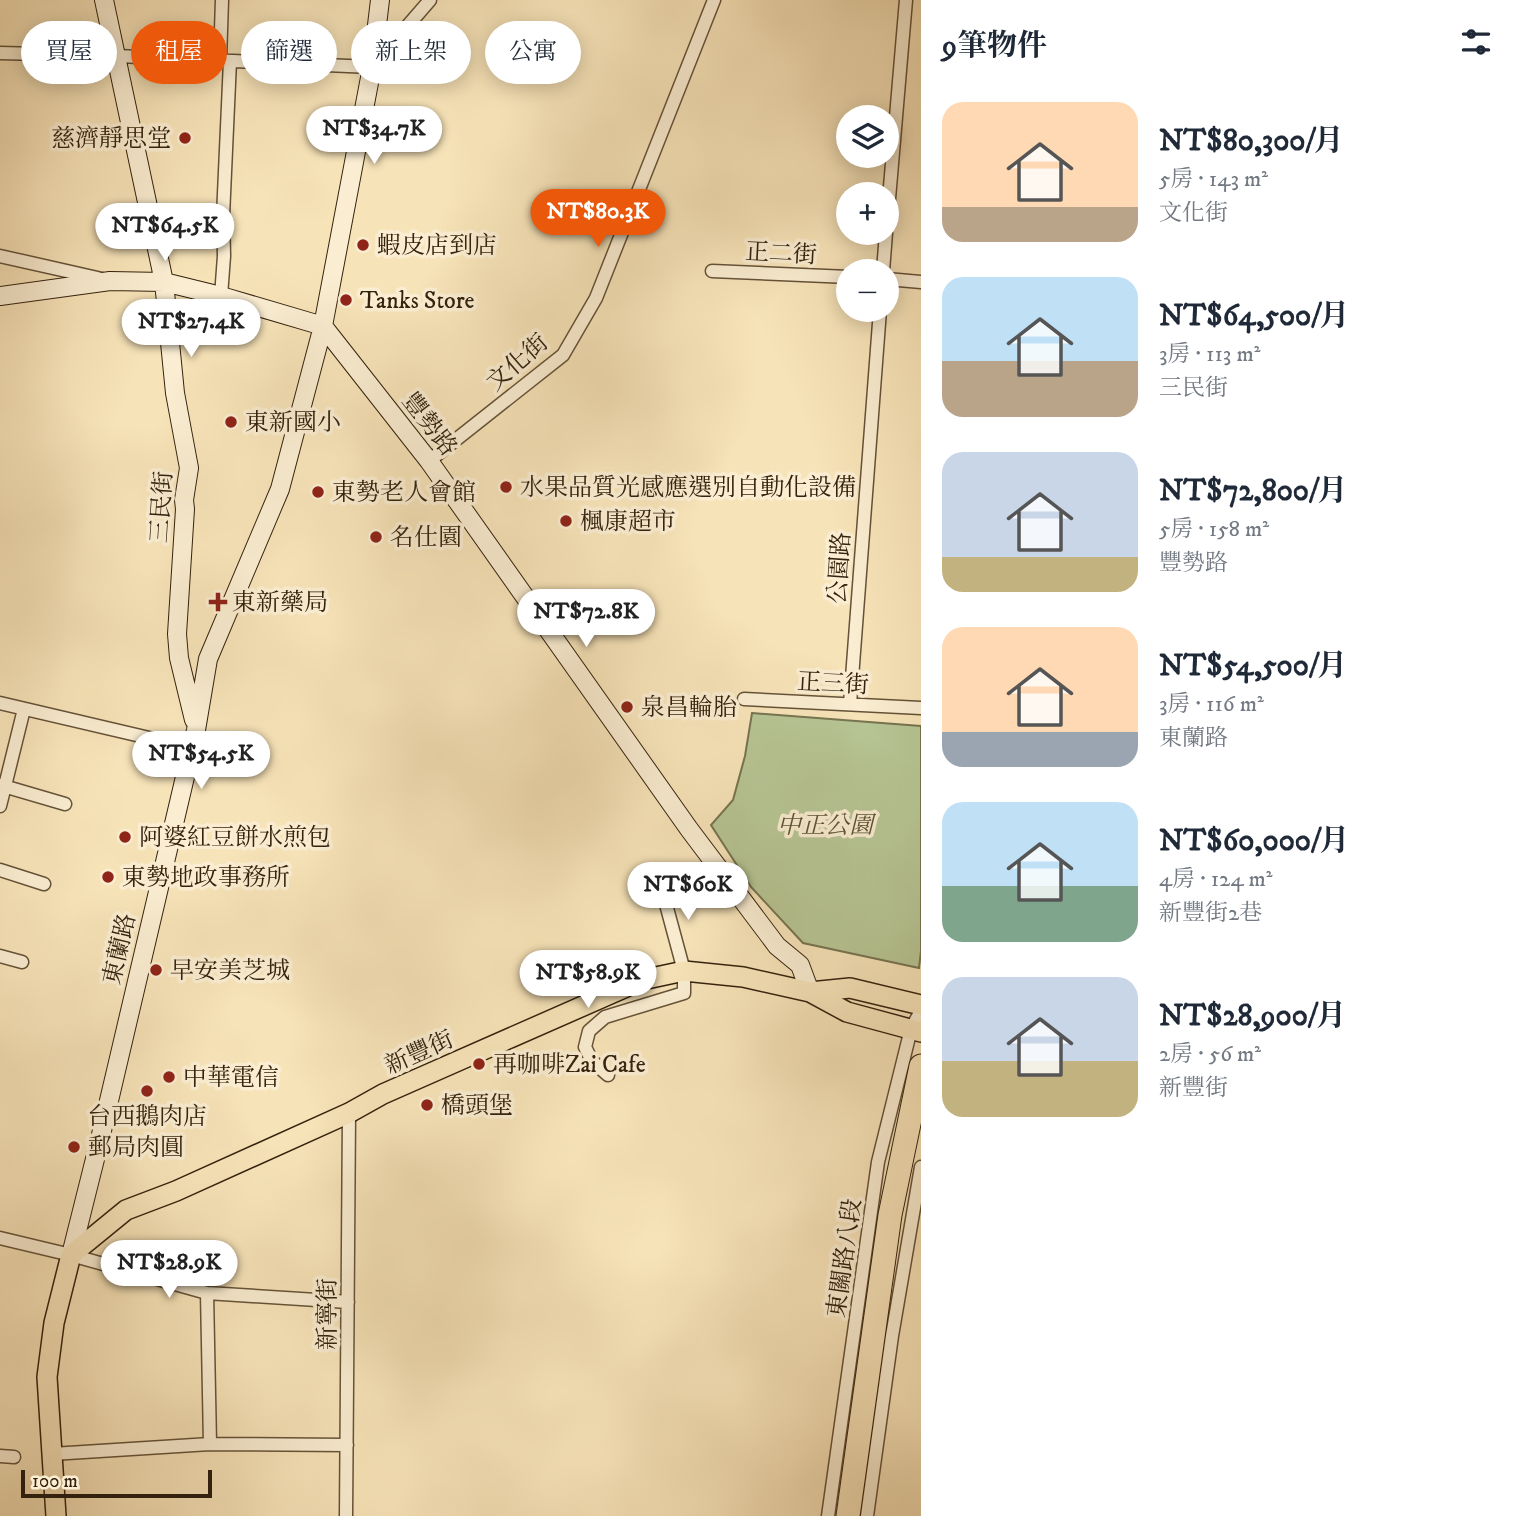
<!DOCTYPE html>
<html lang="zh-TW">
<head>
<meta charset="utf-8">
<style>
	body { margin:0; font-family:"IM FELL DW Pica","Noto Serif TC",serif; background:#f6f6f7; color:#1f2937; height:100vh; display:flex; flex-direction:column; font-size:26px; white-space:nowrap }
	* { box-sizing:border-box; margin:0 }
	p { font-size:23px; color:#747a83 }
	.icon { flex:none; width:38px; height:38px; fill:none; stroke:currentColor; stroke-width:2; stroke-linecap:round; stroke-linejoin:round }
	.map { position:relative; flex:1; overflow:hidden }
	.panel { display:flex; flex-direction:column; background:#fff; width:595px }
	.panel>* { flex:none }
	.top-card { position:absolute; left:21px; top:21px; width:665px; height:63px; display:flex; gap:14px }
	.fabs { position:absolute; left:836px; top:105px; display:grid; gap:14px }
	.fabs a { display:grid; place-items:center; width:63px; height:63px; border-radius:50%; background:#fff; box-shadow:0 4px 18px #0003; font-size:35px }
	.scale { position:absolute; left:21px; bottom:18px; width:191px; box-sizing:border-box; padding-left:7px; border:4px solid #34220e; border-top:0; font-size:19px; line-height:24px; white-space:nowrap; color:#34220e; -webkit-text-stroke:5px #faedd1; paint-order:stroke }
	.price { position:absolute; translate:-50% -60px; padding:0 16px; border-radius:24px; background:#fff; color:#222; font-size:23px; line-height:46px; filter:drop-shadow(0 2px 4px #0008) }
	.price::after { content:''; position:absolute; left:50%; top:42px; width:21px; height:16px; margin-left:-10px; background:inherit; clip-path:polygon(0 0,100% 0,50% 100%) }
	.price.active { background:#ea580c; color:#fff }
	ul { padding:0; list-style:none }
	li { display:flex; align-items:center; gap:21px; height:175px; padding:0 21px }
	li span { display:grid; place-items:center; flex:none; width:196px; height:140px; border-radius:21px; color:#555 }
	li>.icon { margin-inline-start:auto }
	span .icon { width:84px; height:84px; fill:#fffc; stroke-width:1 }
	li b { font-size:30px }
	h2 { display:flex; justify-content:space-between; align-items:center; height:84px; padding:0 21px; font-size:30px }
	.chip { padding:0 24px; border-radius:32px; background:#fff; box-shadow:0 4px 18px #0003; font-size:24px; line-height:63px }
	.chip.active { background:#ea580c; color:#fff }
	main { display:flex; flex:1; min-height:0 }
	.map>svg:first-child { display:block }
	.green { fill:#b7c594; stroke:#767451; stroke-width:2 }
	.lines { fill:none; stroke-linecap:round; stroke-linejoin:round }
	.street-casing { stroke:#655238; stroke-width:15 }
	.secondary-casing { stroke:#34220e; stroke-width:20 }
	.primary-casing { stroke:#34220e; stroke-width:22 }
	.highway-casing { stroke:#34220e; stroke-width:25 }
	.street { stroke:#faedd1; stroke-width:12 }
	.secondary { stroke:#faedd1; stroke-width:18 }
	.primary { stroke:#f7e3b8; stroke-width:19 }
	.highway { stroke:#f7e3b8; stroke-width:23 }
	.poi-dot { fill:#8f2418; stroke:#faedd1; stroke-width:2.5 }
	.labels { text-anchor:middle; stroke-width:7; stroke-linejoin:round; paint-order:stroke }
	.poi-label { font-size:24px; fill:#34220e; stroke:#faedd1; text-anchor:start }
	.street-label { font-size:24px; fill:#34220e; stroke:#faedd1 }
	.park-label { font-size:24px; font-style:italic; fill:#5b5336; stroke:#faedd1 }
</style>
</head>
<body>
<main>
<div class="map">
<svg width="921" height="1516" viewBox="0 0 921 1516">
	<rect width="100%" height="100%" fill="#f7e3b8"/>
	<filter id="stains"><feTurbulence type="fractalNoise" baseFrequency=".00286" numOctaves="4"/><feColorMatrix values="0 0 0 0 .2 0 0 0 0 .09 0 0 0 0 .02 0 0 0 .5 -.17"/></filter>
	<radialGradient id="worn" r=".72"><stop offset=".6" stop-color="#630" stop-opacity="0"/><stop offset="1" stop-color="#630" stop-opacity=".3"/></radialGradient>
	<path class="green" d="M752,713l169,13v225l-2,17 -116,-25 -52,-56 -40,-62 22,-25 12,-44z"/>
	<g class="lines">
		<g class="street-casing">
			<path id="street" d="M0,53l117,3 255,11 58,-67
				M220,60l2,-60
				M887,222l19,-222
				M0,256l102,23
				M712,271l137,6
				M883,271l3,-38
				M887,279l34,3
				M221,296l3,-40 -1,-40 7,-155
				M429,461l134,-106 33,-57 118,-298
				M744,699l177,9
				M0,703l192,45
				M850,704l30,-394
				M0,785l65,19
				M0,806l24,-97
				M0,870l44,14
				M0,956l22,6
				M608,1075l-16,-14 -7,-14 4,-16 16,-14 79,-24v-22l-24,-89
				M0,1238l71,17 136,38 141,9
				M207,1293l3,151
				M52,1454l158,-10 137,1
				M0,1456l14,1
				M346,1516l3,-403
				M828,1516l50,-354 33,-133 10,-18
				M867,1516l25,-180 29,-169"/>
		</g>
		<g class="secondary-casing">
			<path id="secondary" d="M104,0l60,282 11,111 14,75 -5,32 1,9 -8,125 2,24 15,62
				M0,296l110,-15 54,1 57,14 102,30
				M323,326l106,135 260,368 88,117 23,19 10,27
				M71,1255l29,-116 96,-409 12,-71 72,-170 43,-163 49,-259 8,-67"/>
		</g>
		<g class="primary-casing">
			<path id="primary" d="M810,992l40,-4 71,17
				M56,1516l-9,-139 7,-54 17,-68 55,-45 50,-19 173,-78 34,-19 259,-114 42,-9 59,6 67,15 37,20 74,20"/>
		</g>
		<g class="highway-casing">
			<path id="highway" d="M848,1516l42,-301 31,-149"/>
		</g>
		<use href="#street" class="street"/>
		<use href="#secondary" class="secondary"/>
		<use href="#primary" class="primary"/>
		<use href="#highway" class="highway"/>
	</g>
	<g class="poi-dot">
		<circle cx="185" cy="138" r="7"/>
		<circle cx="363" cy="245" r="7"/>
		<circle cx="346" cy="300" r="7"/>
		<circle cx="231" cy="422" r="7"/>
		<circle cx="506" cy="487" r="7"/>
		<circle cx="318" cy="492" r="7"/>
		<circle cx="566" cy="521" r="7"/>
		<circle cx="376" cy="537" r="7"/>
		<path d="M214.5 591.5h7v7h7v7h-7v7h-7v-7h-7v-7h7z"/>
		<circle cx="627" cy="707" r="7"/>
		<circle cx="125" cy="837" r="7"/>
		<circle cx="108" cy="877" r="7"/>
		<circle cx="156" cy="970" r="7"/>
		<circle cx="479" cy="1064" r="7"/>
		<circle cx="169" cy="1077" r="7"/>
		<circle cx="147" cy="1091" r="7"/>
		<circle cx="427" cy="1105" r="7"/>
		<circle cx="74" cy="1147" r="7"/>
	</g>
	<g class="labels">
		<g class="poi-label">
			<text x="171" y="146" text-anchor="end">慈濟靜思堂</text>
			<text x="377" y="253">蝦皮店到店</text>
			<text x="360" y="308">Tanks Store</text>
			<text x="245" y="430">東新國小</text>
			<text x="520" y="495">水果品質光感應選別自動化設備</text>
			<text x="332" y="500">東勢老人會館</text>
			<text x="580" y="529">楓康超市</text>
			<text x="390" y="545">名仕園</text>
			<text x="232" y="610">東新藥局</text>
			<text x="641" y="715">泉昌輪胎</text>
			<text x="139" y="845">阿婆紅豆餅水煎包</text>
			<text x="122" y="885">東勢地政事務所</text>
			<text x="170" y="978">早安美芝城</text>
			<text x="493" y="1072">再咖啡Zai Cafe</text>
			<text x="183" y="1085">中華電信</text>
			<text x="441" y="1113">橋頭堡</text>
			<text x="147" y="1124" text-anchor="middle">台西鵝肉店</text>
			<text x="88" y="1155">郵局肉圓</text>
		</g>
		<g class="street-label">
			<text transform="translate(781 253) rotate(3)" y="8">正二街</text>
			<text transform="translate(517 362) rotate(-41)" y="8">文化街</text>
			<text transform="translate(430 424) rotate(52)" y="8">豐勢路</text>
			<text transform="translate(161 507) rotate(-86)" y="8">三民街</text>
			<text transform="translate(839 568) rotate(-86)" y="8">公園路</text>
			<text transform="translate(833 683) rotate(3)" y="8">正三街</text>
			<text transform="translate(119 949) rotate(-77)" y="8">東蘭路</text>
			<text transform="translate(419 1052) rotate(-24)" y="8">新豐街</text>
			<text transform="translate(844 1258) rotate(-82)" y="8">東關路八段</text>
			<text transform="translate(327 1314) rotate(-90)" y="8">新寧街</text>
		</g>
		<g class="park-label">
			<text x="825" y="833">中正公園</text>
		</g>
	</g>
	<rect width="100%" height="100%" filter="url(#stains)"/>
	<rect width="100%" height="100%" fill="url(#worn)"/>
</svg>
<div class="fabs">
<a><svg class="icon" aria-label="layers" viewBox="0 0 24 24"><path d="M12 4l9 5-9 5-9-5zM3 14l9 5 9-5"/></svg></a>
<a>+</a>
<a>−</a>
</div>
<div class="scale">100 m</div>
<b class="price" style="left:374px;top:166px">NT$34.7K</b>
<b class="price active" style="left:598px;top:249px">NT$80.3K</b>
<b class="price" style="left:165px;top:263px">NT$64.5K</b>
<b class="price" style="left:191px;top:359px">NT$27.4K</b>
<b class="price" style="left:586px;top:649px">NT$72.8K</b>
<b class="price" style="left:201px;top:791px">NT$54.5K</b>
<b class="price" style="left:688px;top:922px">NT$60K</b>
<b class="price" style="left:588px;top:1010px">NT$58.9K</b>
<b class="price" style="left:169px;top:1300px">NT$28.9K</b>
<div class="top-card">
<a class="chip">買屋</a>
<a class="chip active">租屋</a>
<a class="chip">篩選</a>
<a class="chip">新上架</a>
<a class="chip">公寓</a>
</div>
</div>
<section class="panel">
<h2>9筆物件<svg class="icon" aria-label="filters" viewBox="0 0 24 24"><path d="M4 7h16M4 17h16"/><circle cx="9" cy="7" r="2"/><circle cx="15" cy="17" r="2"/></svg></h2>
<ul>
<li><span style="background:linear-gradient(#ffd9b3 75%,#b9a48a 0)"><svg class="icon" aria-label="home" viewBox="0 0 24 24"><path d="M3 11l9-7 9 7M6 9v11h12V9"/></svg></span><div><b>NT$80,300/月</b><p>5房 · 143 m²</p><p>文化街</p></div></li>
<li><span style="background:linear-gradient(#bfe0f5 60%,#b9a48a 0)"><svg class="icon" aria-label="home" viewBox="0 0 24 24"><path d="M3 11l9-7 9 7M6 9v11h12V9"/></svg></span><div><b>NT$64,500/月</b><p>3房 · 113 m²</p><p>三民街</p></div></li>
<li><span style="background:linear-gradient(#c9d6e8 75%,#c2b280 0)"><svg class="icon" aria-label="home" viewBox="0 0 24 24"><path d="M3 11l9-7 9 7M6 9v11h12V9"/></svg></span><div><b>NT$72,800/月</b><p>5房 · 158 m²</p><p>豐勢路</p></div></li>
<li><span style="background:linear-gradient(#ffd9b3 75%,#9aa5b1 0)"><svg class="icon" aria-label="home" viewBox="0 0 24 24"><path d="M3 11l9-7 9 7M6 9v11h12V9"/></svg></span><div><b>NT$54,500/月</b><p>3房 · 116 m²</p><p>東蘭路</p></div></li>
<li><span style="background:linear-gradient(#bfe0f5 60%,#7fa58c 0)"><svg class="icon" aria-label="home" viewBox="0 0 24 24"><path d="M3 11l9-7 9 7M6 9v11h12V9"/></svg></span><div><b>NT$60,000/月</b><p>4房 · 124 m²</p><p>新豐街2巷</p></div></li>
<li><span style="background:linear-gradient(#c9d6e8 60%,#c2b280 0)"><svg class="icon" aria-label="home" viewBox="0 0 24 24"><path d="M3 11l9-7 9 7M6 9v11h12V9"/></svg></span><div><b>NT$28,900/月</b><p>2房 · 56 m²</p><p>新豐街</p></div></li>
</ul>
</section>
</main>
</body>
</html>
